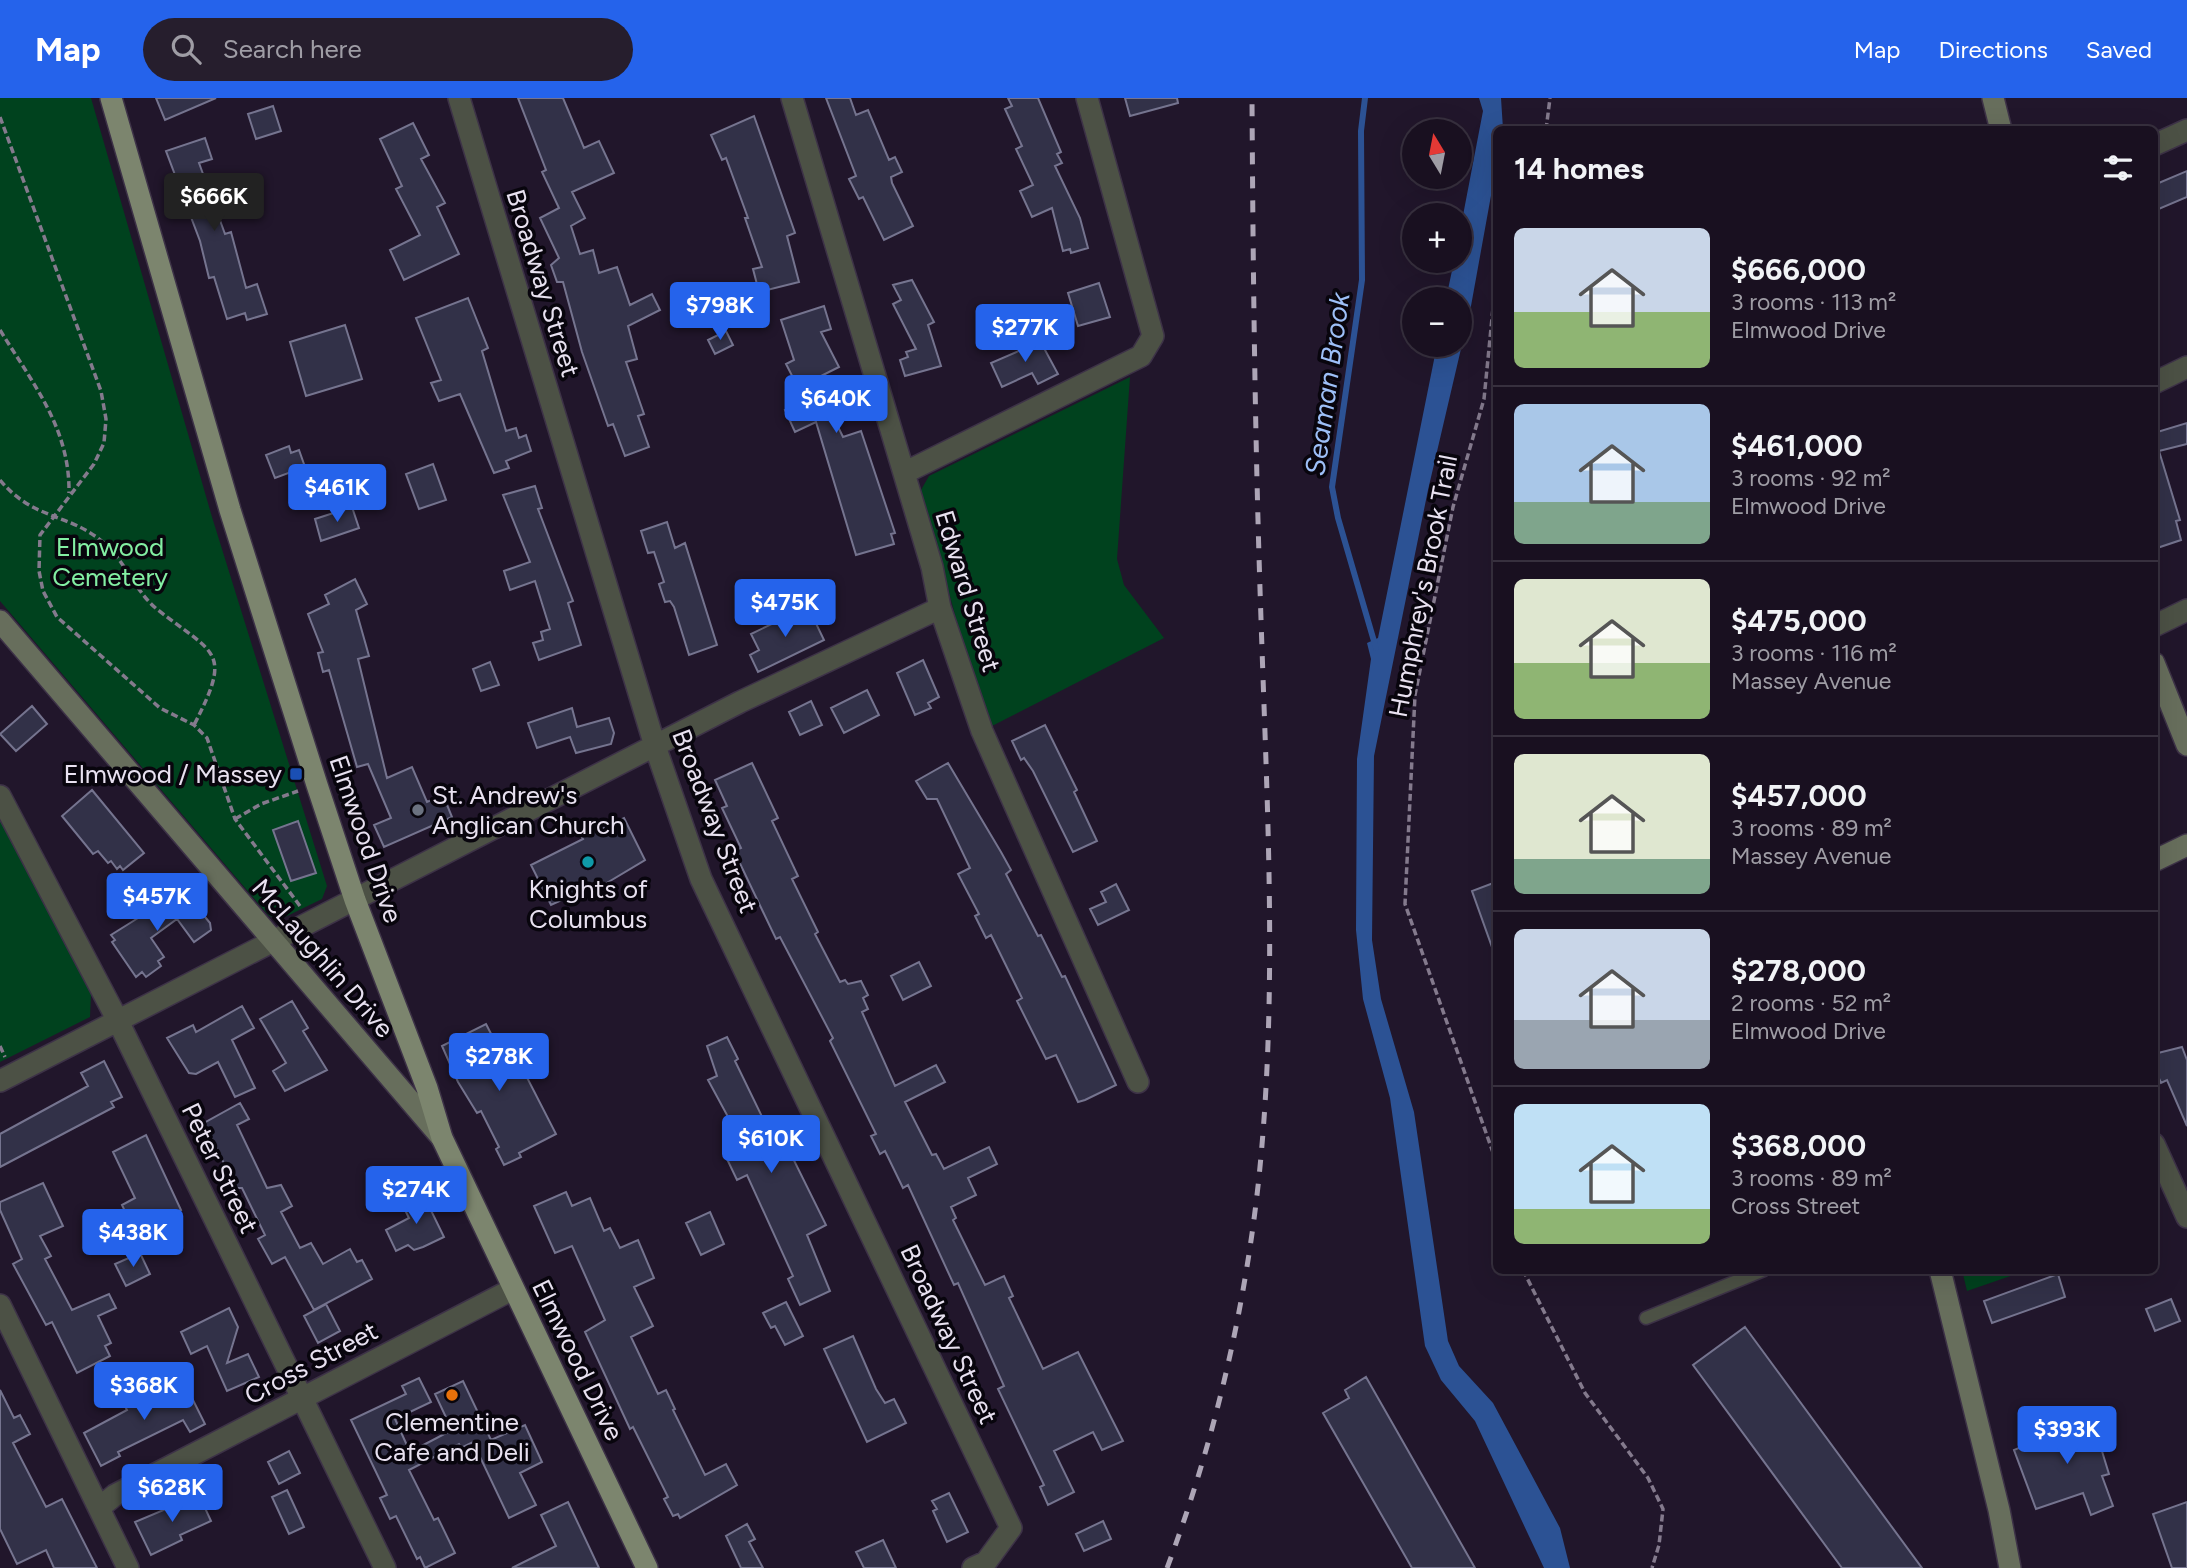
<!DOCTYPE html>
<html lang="en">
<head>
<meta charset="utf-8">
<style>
	body { margin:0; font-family:Figtree,sans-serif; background:#261e2d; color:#f1f3f6; height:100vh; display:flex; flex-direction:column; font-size:26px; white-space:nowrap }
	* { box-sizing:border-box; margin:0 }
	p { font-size:23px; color:#9f9da5 }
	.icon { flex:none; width:38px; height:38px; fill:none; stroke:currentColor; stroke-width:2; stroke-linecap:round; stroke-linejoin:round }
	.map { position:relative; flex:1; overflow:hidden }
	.sheet { position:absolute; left:1493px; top:28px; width:665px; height:1148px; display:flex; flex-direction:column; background:#191020; border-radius:10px; box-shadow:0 7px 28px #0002,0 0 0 2px #37303e }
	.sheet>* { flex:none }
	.needle { width:46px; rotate:350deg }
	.controls { position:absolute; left:1402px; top:21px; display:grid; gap:14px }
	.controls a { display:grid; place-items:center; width:70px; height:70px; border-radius:50%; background:#191020; box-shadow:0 7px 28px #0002,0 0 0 2px #37303e; font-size:35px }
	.price { position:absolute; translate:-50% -60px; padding:0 16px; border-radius:7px; background:#2563eb; color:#fff; font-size:23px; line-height:46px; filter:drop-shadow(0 2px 4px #0008) }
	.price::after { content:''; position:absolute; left:50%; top:42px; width:21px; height:16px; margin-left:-10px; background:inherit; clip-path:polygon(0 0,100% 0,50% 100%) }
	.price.on { background:#222; color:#fff }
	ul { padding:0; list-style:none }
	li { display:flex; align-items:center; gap:21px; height:175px; padding:0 21px }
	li+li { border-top:2px solid #37303e }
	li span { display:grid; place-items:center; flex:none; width:196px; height:140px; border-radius:10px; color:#555 }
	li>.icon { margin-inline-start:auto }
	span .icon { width:84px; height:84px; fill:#fffc; stroke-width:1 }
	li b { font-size:30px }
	h2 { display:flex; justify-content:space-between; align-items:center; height:84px; padding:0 21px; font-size:30px }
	header { display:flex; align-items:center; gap:42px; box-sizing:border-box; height:98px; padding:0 35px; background:#2563eb; color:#fff }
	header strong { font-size:33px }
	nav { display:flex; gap:38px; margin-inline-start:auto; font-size:24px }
	.search { width:490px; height:63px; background:#261e2d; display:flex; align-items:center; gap:18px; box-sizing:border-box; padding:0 24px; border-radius:38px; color:#9f9da5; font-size:26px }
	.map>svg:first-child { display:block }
	.green { fill:#00421e }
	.water { fill:#2c5294 }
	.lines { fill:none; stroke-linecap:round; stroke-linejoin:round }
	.stream { stroke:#2c5294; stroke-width:6 }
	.building { fill:#323148; stroke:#75748f; stroke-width:2 }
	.lane-casing { stroke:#3d3247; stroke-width:15 }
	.street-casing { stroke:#3d3247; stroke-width:24 }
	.secondary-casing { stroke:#3d3247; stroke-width:24 }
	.primary-casing { stroke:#3d3247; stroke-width:24 }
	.path { stroke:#847a8d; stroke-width:3.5; stroke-dasharray:7 3.5; stroke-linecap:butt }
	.lane { stroke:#4c5145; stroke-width:12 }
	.street { stroke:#4c5145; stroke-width:21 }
	.secondary { stroke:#676e5c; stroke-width:21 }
	.primary { stroke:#7c856e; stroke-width:21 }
	.rail { stroke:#ada5b6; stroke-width:5; stroke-dasharray:12 12; stroke-linecap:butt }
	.transit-dot { fill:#1a4fb4; stroke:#08050d; stroke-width:2.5 }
	.worship-dot { fill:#6b7280; stroke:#08050d; stroke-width:2.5 }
	.culture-dot { fill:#0f9aa8; stroke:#08050d; stroke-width:2.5 }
	.food-dot { fill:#e8710a; stroke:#08050d; stroke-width:2.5 }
	.labels { text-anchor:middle; stroke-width:7; stroke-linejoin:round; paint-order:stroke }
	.street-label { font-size:26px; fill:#e8e1f0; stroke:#08050d }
	.park-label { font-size:26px; fill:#83efa3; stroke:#08050d }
	.poi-label { font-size:26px; fill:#e8e1f0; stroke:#08050d }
	.water-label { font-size:28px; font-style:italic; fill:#9dbff7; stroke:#08050d }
</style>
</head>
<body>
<header>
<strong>Map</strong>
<div class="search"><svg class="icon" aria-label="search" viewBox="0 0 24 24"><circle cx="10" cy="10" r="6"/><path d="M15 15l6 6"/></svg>Search here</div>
<nav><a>Map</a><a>Directions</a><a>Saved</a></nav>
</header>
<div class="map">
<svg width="2187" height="1470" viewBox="0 0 2187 1470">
	<rect width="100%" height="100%" fill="#21162b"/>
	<path class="green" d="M0,0h91l121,419 115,369 -5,13 -41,20 -12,-3 -269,-315z
		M1130,279l-13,182 7,26 40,53 -172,88 -32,-93 -39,-143 8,-14z
		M0,720l91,176 -1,23 -90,45z
		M1962,1172h63v1l-58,20z"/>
	<path class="water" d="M1479,0h22l2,31 -7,1v38l-25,138 -43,184 -54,266 -2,184 9,59 33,113 34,229 11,25 34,37 67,125 10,40h-26l-69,-147 -34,-41 -16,-34 -35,-248 -27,-99 -7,-69 1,-171 14,-100 -4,-16 11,-5 59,-293h23v-46h-14l8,-38h6v-30l23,-120z"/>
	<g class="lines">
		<path class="stream" d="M1365,0l-4,33 1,149 -30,207 6,31 38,130"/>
	</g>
	<path class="building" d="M156,0h60l-51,22z
		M518,0h45l21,50 15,-7 15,32 -42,19 13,26 -14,8 9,28 13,-4 6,23 18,-6 13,38 22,-11 8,16 -32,16 9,33 -11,3 18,52 -6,2 11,31 -24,9 -12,-32 -5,2 -26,-74 -19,-70h-6l-6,-17 8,-7 -19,-40 19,-10 -17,-36 4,-2z
		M826,0h24l6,17 12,-5 21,50 6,-3 7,15 -11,5 1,6 21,43 -29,14 -21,-43 -4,2 -10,-20 7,-3z
		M1008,0h30l23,54 -4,2 5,9 -7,3 25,52 8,30 -17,5 -1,-4 -7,2 -11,-43 -20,9 -12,-26 13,-6 -17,-36 6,-3 -17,-37 7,-3z
		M1125,0h52l1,5 -48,13z
		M273,8l8,25 -25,8 -8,-25z
		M754,18l41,117 -8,3 12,46 -40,10 -6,-23 9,-2 -17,-49h3l-22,-60 -4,2 -11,-25z
		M413,25l16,32 -8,4 24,44 -8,4 22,47 -55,26 -14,-30 30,-15 -24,-46 6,-3 -22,-47z
		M205,40l7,21 -13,4 26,71 6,-2 15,56 11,-4 10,30 -20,6 -2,-7 -18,6 -13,-42 -5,1 -9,-37 -34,-90z
		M2187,73v26l-33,14v-26z
		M912,182l22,42 -6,3 13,41 -36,10 -5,-16 8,-3 -2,-5 10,-3 -23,-45 8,-4 -8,-15z
		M1099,185l11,34 -32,9 -10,-33z
		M468,200l20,50 -6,3 24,80 10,-3 3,10 7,-3 5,16 -25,10 3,7 -15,5 -34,-79 -21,7 -8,-18 10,-3 -25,-62z
		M824,208l7,23 -10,3 18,35 -24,12 28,58 18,-6 34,102 -4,1 3,10 -38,11 -40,-133 -21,10 -10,-22 20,-9 -19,-37 8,-4 -13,-40z
		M345,227l17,54 -56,17 -16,-54z
		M726,233l7,14 -18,9 -7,-14z
		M1038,239l20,37 -20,10 -6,-11 -30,14 -11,-24 30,-13 -2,-4z
		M2187,325v21l-28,7 21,69 -4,1 5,19 -27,9v-116z
		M289,348l2,7 8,-3 6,17 -30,11 -9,-23z
		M433,366l13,36 -27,9 -13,-35z
		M535,388l7,22 -4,1 35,92 -5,2 13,42 -42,15 -6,-17 10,-3 -2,-8 9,-3 -15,-48 -25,9 -6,-19 26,-9 -27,-67z
		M352,409l7,21 -38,13 -6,-22z
		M667,424l8,26 10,-5 32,102 -28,10 -15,-48 -4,-6 -5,1 -6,-18 5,-2 -10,-30 -6,1 -7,-22z
		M355,481l12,25 -11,6 13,46 -11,3 29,119 25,-11 15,35 16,-7 9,22 -68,30 -10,-22 17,-7 -23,-54 -11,3 -28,-97 -6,2 -5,-19 5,-1 -15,-38 21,-10 -4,-9z
		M801,512l3,6 7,-3 13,27 -66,32 -8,-17 9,-5 -8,-16z
		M923,562l16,37 -11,6 3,5 -16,7 -18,-42z
		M490,564l9,23 -18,6 -8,-22z
		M867,592l12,25 -35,18 -13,-25z
		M811,603l11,24 -22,10 -11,-23z
		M32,608l15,18 -31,27 -16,-17z
		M572,610l5,19 32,-9 5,15 -3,11 -35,9 -6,-16 -33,11 -9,-25z
		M1045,627l32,65 -3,2 23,49 -24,11 -40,-81 -9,-13 -3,2 -9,-19z
		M752,665l26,55 -6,3 26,55 -6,3 26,53 -3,2 25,48 5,-2 3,4 13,-3 7,14 -5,3 5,11 -6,3 33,74 41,-21 9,17 -40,20 27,53 4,-1 8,15 45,-22 8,17 -29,14 8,17 -25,12 5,11 -3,2 32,65 19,-9 9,20 -4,2 34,71 35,-17 45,89 -21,9 -9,-18 -39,19 20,41 -26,13 -8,-18 4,-2 -46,-96 6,-3 -46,-103 -4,2 -46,-100 -5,3 -18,-37 -5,3 -9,-18 5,-2 -46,-93 3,-3 -53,-101 -4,2 -42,-88 7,-3 -19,-40 5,-2 -12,-26z
		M948,665l53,89 10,18 -5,4 32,62 3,-1 21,42 3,-1 51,109 -31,15 -7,2 -22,-47 -10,4 -29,-58 5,-3 -31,-63 -5,3 -11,-22 4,-2 -21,-40 12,-6 -33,-69h-10l-11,-18z
		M92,692l52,63 -21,17 -3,-4 -3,3 -6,-8 -3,2 -10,-12 -5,3 -31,-38z
		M624,720l21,42 -45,27 -1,-4 -48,22 -20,-40 52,-26 -4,-7 15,-8 4,7z
		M298,723l18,52 -25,8 -18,-51z
		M1496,784v64l-4,1 -20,-56z
		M1116,786l13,26 -31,15 -8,-16 16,-7 -5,-10z
		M187,797l23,28 1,7 -17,12 -17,-23 -26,19 13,19 -6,4 3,5 -15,11 -4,-5 -6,5 -24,-35 3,-2 -4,-5 59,-37 4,6z
		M919,864l12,24 -28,14 -12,-24z
		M292,903l16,27 -5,3 24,39 -42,21 -12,-20 13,-8 -26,-44z
		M242,908l12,22 -22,12 23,48 -20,9 -17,-35 -22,12 -7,-1 -22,-35 26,-13 3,7z
		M486,926l20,39 11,-5 39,76 -37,19 2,4 -17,8 -8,-16 3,-2 -18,-36 -4,2 -19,-31 -16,-36z
		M727,939l11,22 -3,2 33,68 9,-3 49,99 -19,10 23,56 -30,14 -12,-26 5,-3 -46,-101 -10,5 -10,-21 19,-9 -38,-70 9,-4 -10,-30z
		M2182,949l5,13v66l-20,-46 -6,3 -7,-16v-13z
		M104,963l18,36 -11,5 3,5 -114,60v-33l88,-48 -7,-13z
		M240,1005l9,16 -12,6 30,63 14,-3 11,21 -11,6 19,36 11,-5 12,21 27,-15 7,13 5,-2 10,19 -58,31 -29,-53 -13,7 -14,-25 7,-4 -23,-47h-6l-32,-65z
		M146,1037l35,75 -6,3 2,4 -40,20 -15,-32 13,-7 -22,-46z
		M43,1085l20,43 -23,10 11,20 -6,3 27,51 37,-16 7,14 -18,8 13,27 -6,3 5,10 -33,17 -25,-51 -6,3 -33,-61 9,-5 -22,-49v-8z
		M566,1094l6,14 18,-8 14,33 6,-3 10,20 18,-8 16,38 -20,9 19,39 -22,11 27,57 8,-4 9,19 -2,1 32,65 21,-11 11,21 -57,33 -2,-4 -5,2 -9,-17 4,-2 -35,-70 -3,2 -45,-97 20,-12 -33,-74 -17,7 -21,-47z
		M423,1096l21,43 -21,10 -9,3 -6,-5 -12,6 -10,-21 23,-12 -7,-14z
		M710,1114l14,32 -23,11 -15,-32z
		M140,1155l10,21 -24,12 -11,-22z
		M2058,1176l7,23 -73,26 -8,-22z
		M2171,1201l9,22 -25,10 -9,-22z
		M786,1204l17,34 -18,9 -10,-19 -4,2 -8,-15z
		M326,1206l14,27 -22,12 -14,-27z
		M229,1210l9,19 -11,36 21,-9 11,23 -32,14 -20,-45 -16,8 -10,-22z
		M1745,1229l177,241h-80l-149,-203z
		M853,1238l23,53 9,14 9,-4 12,24 -39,19 -43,-93z
		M1366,1279l109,191h-63l-89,-155 26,-15 -4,-8z
		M419,1280l12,24 -36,17 15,33 42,-22 -17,-36 28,-13 28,59 34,-15 17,37 -22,11 16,32 -27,13 -36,-76 -12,6 -2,-4 -50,26 25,50 4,-2 17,35 -30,15 -5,-11 -3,2 -21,-43 -6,3 -10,-21 7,-3 -36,-75 55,-26 -4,-8z
		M184,1284l21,42 -15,8 -7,-12 -65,32 2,4 -19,10 -17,-33 43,-23 -3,-6 22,-10 2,4z
		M0,1292l14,28 6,-3 10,19 -17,9 33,64 16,-8 35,69h-43l-8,-18 -29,14 -17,-35z
		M2098,1320l9,28 -6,2 8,26 -7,2 11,30 -22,9 -8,-22 -47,16 -22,-59 40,-17 -2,-7 18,-6 2,7z
		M289,1353l11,22 -21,11 -11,-22z
		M287,1392l17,37 -15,7 -17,-37z
		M949,1395l19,39 -21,10 -14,-31 4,-2 -5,-8z
		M199,1397l12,26 -31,14 2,5 -31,15 -16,-33z
		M568,1404l31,66h-87l44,-22 -15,-31z
		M2187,1404v66h-15l-19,-54z
		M1103,1423l8,18 -27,12 -8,-17z
		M747,1426l8,15 -6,3 14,26h-22l-15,-32z
		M883,1442l13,28h-32l-8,-16z"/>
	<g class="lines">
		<g class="lane-casing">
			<path id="lane" d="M1646,1220l118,-48"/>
		</g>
		<g class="street-casing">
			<path id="street" d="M459,0l196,648 46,133 310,649 -25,34 -13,6
				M792,0l140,469 8,41 42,123 156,351
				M2154,47l33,-15
				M2154,285l33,-16
				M904,375l237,-117 12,-20 -66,-238
				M2154,528l33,-16
				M0,698l118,225 267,547
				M0,983l740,-379 200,-94
				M2154,1046l33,73
				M0,1207l128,263
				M99,1410l16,-13 398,-206"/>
		</g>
		<g class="secondary-casing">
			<path id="secondary" d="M1993,0l8,32
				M0,523l442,517
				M2154,565l33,82
				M2154,763l33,-16
				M1940,1172l59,240 11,58"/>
		</g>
		<g class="primary-casing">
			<path id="primary" d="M111,0l119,412 87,275 38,115 72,188 15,50 205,430"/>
		</g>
		<path class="path" d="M0,19l101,274 5,28 -2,24 -10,21 -54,71 -1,36 4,20 14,26 103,91 34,17 13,13 28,81 65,87
			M1546,32l4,-32
			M1496,201l-3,9 -9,91 -31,108 -38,188 -10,209 91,257
			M0,232c33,54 70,98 69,163
			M0,382c34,41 68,32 104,63 22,19 32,50 54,67 57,45 75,40 36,115
			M235,721l26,-15 37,-13
			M0,948l5,11
			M1523,1172l62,123 63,85 15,31 -4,36 -7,23"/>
		<use href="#lane" class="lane"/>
		<use href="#street" class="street"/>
		<use href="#secondary" class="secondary"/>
		<use href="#primary" class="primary"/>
		<path class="rail" d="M1167,1470c47,-125 78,-258 92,-391 19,-185 8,-372 2,-558 -6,-174 -8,-347 -9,-521"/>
	</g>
	<rect class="transit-dot" x="289" y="669" width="14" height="14" rx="3.5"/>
	<circle class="worship-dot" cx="418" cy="712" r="7"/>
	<circle class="culture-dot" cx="588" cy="764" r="7"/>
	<circle class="food-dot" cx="452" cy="1297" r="7"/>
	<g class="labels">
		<g class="street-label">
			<text transform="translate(543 185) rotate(73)" y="9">Broadway Street</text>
			<text transform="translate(1423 488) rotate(-79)" y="9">Humphrey's Brook Trail</text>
			<text transform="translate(968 493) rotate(73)" y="9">Edward Street</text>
			<text transform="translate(715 723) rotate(69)" y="9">Broadway Street</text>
			<text transform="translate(366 741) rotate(71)" y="9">Elmwood Drive</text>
			<text transform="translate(323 860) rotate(49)" y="9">McLaughlin Drive</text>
			<text transform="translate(220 1070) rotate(64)" y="9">Peter Street</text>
			<text transform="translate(949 1236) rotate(65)" y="9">Broadway Street</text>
			<text transform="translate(578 1262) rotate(64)" y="9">Elmwood Drive</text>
			<text transform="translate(311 1265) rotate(-28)" y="9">Cross Street</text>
		</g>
		<g class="park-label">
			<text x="110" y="458">Elmwood<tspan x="110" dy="30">Cemetery</tspan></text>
		</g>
		<g class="poi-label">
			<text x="282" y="685" text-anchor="end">Elmwood / Massey</text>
			<text x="432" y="706" text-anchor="start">St. Andrew's<tspan x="432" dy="30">Anglican Church</tspan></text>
			<text x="588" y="800">Knights of<tspan x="588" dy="30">Columbus</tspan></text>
			<text x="452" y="1333">Clementine<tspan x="452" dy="30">Cafe and Deli</tspan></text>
		</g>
		<g class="water-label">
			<text transform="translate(1327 286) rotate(-82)" y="10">Seaman Brook</text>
		</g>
	</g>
</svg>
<div class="controls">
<a><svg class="needle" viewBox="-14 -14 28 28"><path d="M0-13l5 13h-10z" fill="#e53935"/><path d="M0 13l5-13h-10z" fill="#9f9da5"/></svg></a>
<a>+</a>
<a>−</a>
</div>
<b class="price on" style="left:214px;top:135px">$666K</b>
<b class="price" style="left:720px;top:244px">$798K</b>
<b class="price" style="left:1025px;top:266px">$277K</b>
<b class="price" style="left:836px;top:337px">$640K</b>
<b class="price" style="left:337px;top:426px">$461K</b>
<b class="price" style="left:785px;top:541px">$475K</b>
<b class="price" style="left:157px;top:835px">$457K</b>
<b class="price" style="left:499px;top:995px">$278K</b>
<b class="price" style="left:771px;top:1077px">$610K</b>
<b class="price" style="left:416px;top:1128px">$274K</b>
<b class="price" style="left:133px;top:1171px">$438K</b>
<b class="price" style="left:144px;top:1324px">$368K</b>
<b class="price" style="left:2067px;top:1368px">$393K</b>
<b class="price" style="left:172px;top:1426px">$628K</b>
<section class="sheet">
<h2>14 homes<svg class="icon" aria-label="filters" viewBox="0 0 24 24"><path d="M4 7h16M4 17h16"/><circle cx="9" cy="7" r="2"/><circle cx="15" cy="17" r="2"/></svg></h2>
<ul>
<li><span style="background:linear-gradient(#c9d6e8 60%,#8fb573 0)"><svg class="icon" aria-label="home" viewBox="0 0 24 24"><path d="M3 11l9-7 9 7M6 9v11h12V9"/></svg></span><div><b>$666,000</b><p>3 rooms · 113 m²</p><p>Elmwood Drive</p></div></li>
<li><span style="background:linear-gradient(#a9c7e8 70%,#7fa58c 0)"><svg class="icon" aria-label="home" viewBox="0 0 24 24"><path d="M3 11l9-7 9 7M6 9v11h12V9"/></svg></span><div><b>$461,000</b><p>3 rooms · 92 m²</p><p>Elmwood Drive</p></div></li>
<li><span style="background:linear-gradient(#dfe7d0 60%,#8fb573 0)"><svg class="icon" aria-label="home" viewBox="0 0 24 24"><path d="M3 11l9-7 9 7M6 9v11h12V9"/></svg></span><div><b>$475,000</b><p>3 rooms · 116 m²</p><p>Massey Avenue</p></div></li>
<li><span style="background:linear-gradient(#dfe7d0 75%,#7fa58c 0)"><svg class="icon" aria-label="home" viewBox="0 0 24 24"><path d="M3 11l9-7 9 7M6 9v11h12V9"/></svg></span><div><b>$457,000</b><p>3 rooms · 89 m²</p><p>Massey Avenue</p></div></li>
<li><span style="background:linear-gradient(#c9d6e8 65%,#9aa5b1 0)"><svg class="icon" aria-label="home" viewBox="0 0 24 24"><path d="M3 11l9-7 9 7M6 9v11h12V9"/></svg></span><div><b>$278,000</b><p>2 rooms · 52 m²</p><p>Elmwood Drive</p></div></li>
<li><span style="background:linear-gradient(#bfe0f5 75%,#8fb573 0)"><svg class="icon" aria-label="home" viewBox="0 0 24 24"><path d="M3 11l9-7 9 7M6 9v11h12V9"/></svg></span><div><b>$368,000</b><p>3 rooms · 89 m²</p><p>Cross Street</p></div></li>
</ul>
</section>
</div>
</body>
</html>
